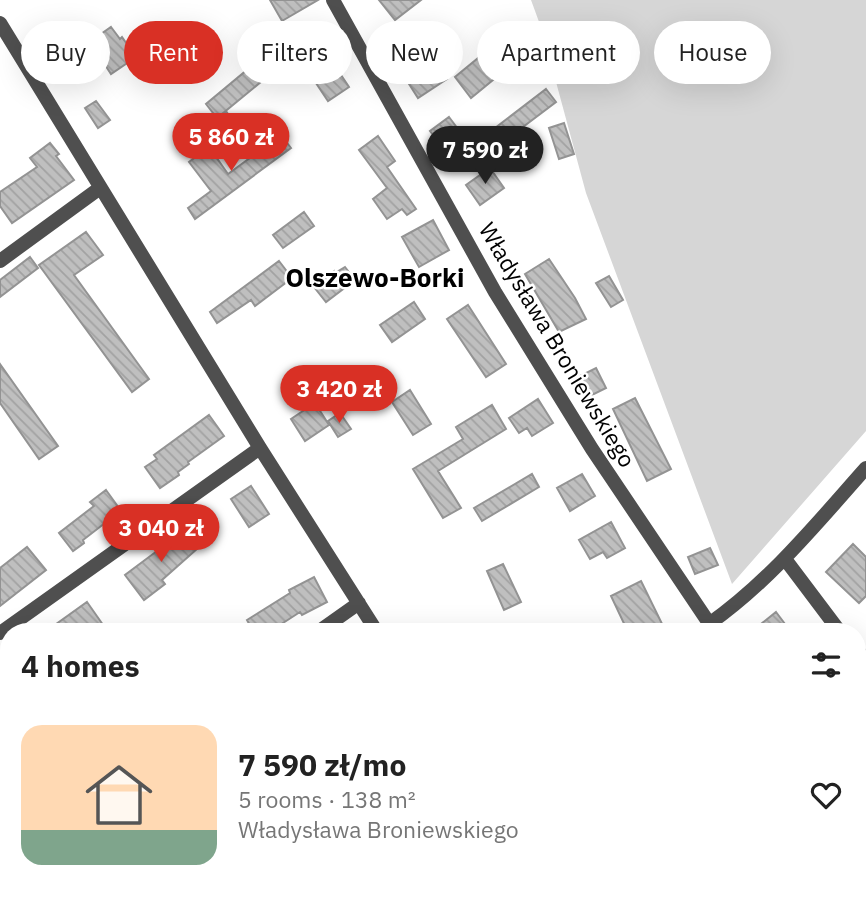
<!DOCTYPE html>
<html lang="en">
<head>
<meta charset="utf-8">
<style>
	body { margin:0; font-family:"IBM Plex Sans",sans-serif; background:#f2f2f2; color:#222; height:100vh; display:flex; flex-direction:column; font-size:26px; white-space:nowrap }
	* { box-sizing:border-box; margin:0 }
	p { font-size:23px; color:#767676 }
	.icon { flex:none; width:38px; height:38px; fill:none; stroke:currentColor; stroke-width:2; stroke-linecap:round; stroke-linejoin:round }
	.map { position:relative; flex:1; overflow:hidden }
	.panel { position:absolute; left:0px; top:623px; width:866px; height:275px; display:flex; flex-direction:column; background:#fff; border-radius:28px 28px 0 0; box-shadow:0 7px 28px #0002 }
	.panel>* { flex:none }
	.hud { position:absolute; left:21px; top:21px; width:824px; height:63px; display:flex; gap:14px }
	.price { position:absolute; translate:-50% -60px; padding:0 16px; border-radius:24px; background:#d93025; color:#fff; font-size:23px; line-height:46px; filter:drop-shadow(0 2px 4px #0008) }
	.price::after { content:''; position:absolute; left:50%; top:42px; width:21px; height:16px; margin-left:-10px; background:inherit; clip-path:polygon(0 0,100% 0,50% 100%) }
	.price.on { background:#222; color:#fff }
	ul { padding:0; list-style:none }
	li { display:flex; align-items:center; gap:21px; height:175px; padding:0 21px }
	li span { display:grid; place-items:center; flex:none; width:196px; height:140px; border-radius:21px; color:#555 }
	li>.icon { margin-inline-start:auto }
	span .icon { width:84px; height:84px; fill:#fffc; stroke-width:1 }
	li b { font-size:30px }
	h2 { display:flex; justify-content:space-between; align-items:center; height:84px; padding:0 21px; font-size:30px }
	.chip { padding:0 24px; border-radius:32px; background:#fff; box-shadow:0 7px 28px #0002; font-size:24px; line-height:63px }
	.chip.on { background:#d93025; color:#fff }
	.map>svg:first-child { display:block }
	.green { fill:#d6d6d6 }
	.building { fill:url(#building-back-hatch); stroke:#939393; stroke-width:2 }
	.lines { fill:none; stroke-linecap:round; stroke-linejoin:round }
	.minor { stroke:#4f4f4f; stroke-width:14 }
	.labels { text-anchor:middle; stroke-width:5; stroke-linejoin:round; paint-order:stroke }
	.street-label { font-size:23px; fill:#000; stroke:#fff }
	.quarter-label { font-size:26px; font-weight:bold; fill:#000; stroke:#fff }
</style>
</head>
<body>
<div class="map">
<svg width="866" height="897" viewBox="0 0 866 897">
	<defs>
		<pattern id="building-back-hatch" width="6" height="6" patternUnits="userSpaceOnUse" patternTransform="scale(1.75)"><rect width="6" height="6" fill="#bfbfbf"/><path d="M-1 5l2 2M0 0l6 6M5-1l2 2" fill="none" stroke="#a2a2a2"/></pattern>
	</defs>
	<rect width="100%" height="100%" fill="#fff"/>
	<path class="green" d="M531,0h335v431l-134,153 -146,-391 -44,-163z"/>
	<path class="building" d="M270,0h48l-36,21z
		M379,0h42l-26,20z
		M111,27l9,12 2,-2 14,20 -25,17 -13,-20 4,-3 -8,-12z
		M201,32l19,27 -12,8 -20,-27z
		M278,44l12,14 -73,60 -11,-14z
		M483,54l16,21 -28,23 -16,-21z
		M433,57l14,22 -29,19 -14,-22z
		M331,60l18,27 -21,14 -18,-27z
		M546,89l10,13 -61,46 -9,-13z
		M96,101l14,19 -12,8 -13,-20z
		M226,111l9,13 -14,11 -9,-12z
		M449,117l15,20 -19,14 -15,-20z
		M564,123l10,31 -15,5 -10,-31z
		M281,135l10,13 -96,71 -7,-11 23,-17 -22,-29 20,-15 19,27z
		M378,136l17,25 -8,6 29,42 -9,6 -5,-6 -15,10 -14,-20 14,-11 -28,-38z
		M50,143l9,11 -3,2 18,24 -62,43 -12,-17v-14l37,-25 -7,-9z
		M490,168l14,20 -24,17 -14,-20z
		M304,212l10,14 -31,22 -10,-13z
		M433,220l16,30 -30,17 -17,-30z
		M86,232l17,23 -29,20 75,104 -17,13 -93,-127z
		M30,257l8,11 -38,29v-17z
		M549,259l26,39 11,21 -27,13 -34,-58z
		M279,261l13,17 -37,28 -4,-6 -34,23 -7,-11z
		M345,267l10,13 -29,22 -12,-15 20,-16 1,2z
		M609,276l14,24 -12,7 -15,-24z
		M414,302l11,17 -33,23 -12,-17z
		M468,305l38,59 -20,13 -39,-58z
		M0,364l58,82 -19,13 -39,-56z
		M596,368l10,20 -20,10 -10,-20z
		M410,390l21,34 -18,11 -21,-33z
		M635,398l36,71 -24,12 -34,-72z
		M538,399l15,24 -21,13 -5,-8 -8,5 -10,-15z
		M315,403l14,22 -24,16 -14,-22z
		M492,405l14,24 -68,42 23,37 -18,10 -30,-49 50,-30 -7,-12z
		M340,413l11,16 -13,8 -10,-16z
		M209,415l15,21 -36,26 1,2 -11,8 1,3 -19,13 -15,-21 12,-8 -3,-4z
		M532,474l7,13 -57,34 -8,-13z
		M582,474l13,22 -25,15 -13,-23z
		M251,486l18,28 -20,13 -18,-28z
		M106,490l18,25 -17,11 -2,-3 -22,17 1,3 -11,8 -14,-18 35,-27 -4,-4z
		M611,522l14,26 -18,10 -4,-6 -13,7 -11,-19z
		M180,528l17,21 -35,31 3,4 -21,16 -19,-25 32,-24 -2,-2z
		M853,544l13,13v39l-7,7 -33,-31z
		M27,547l19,23 -46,36v-38z
		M710,548l8,17 -23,9 -7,-17z
		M503,564l18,38 -17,8 -17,-39z
		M314,577l13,25 -25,13 -2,-3 -31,20h-15l-7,-12 43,-27 -1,-3z
		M641,581l25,51h-38l-17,-36z
		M87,602l21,30h-63z
		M776,612l15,20h-40z"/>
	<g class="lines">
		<path class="minor" d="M333,0l162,292 97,157 123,183
			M0,23l260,425 117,184
			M0,261l100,-73
			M785,559l55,73
			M709,624c61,-43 108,-101 157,-156
			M318,632l41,-29
			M0,633l260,-185
			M858,652l8,6
			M858,820l8,12
			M0,855l9,-6
			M276,897l14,-8"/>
	</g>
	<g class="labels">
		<g class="street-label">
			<text transform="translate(557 345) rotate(59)" y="8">Władysława Broniewskiego</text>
		</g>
		<g class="quarter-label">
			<text x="375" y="287">Olszewo-Borki</text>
		</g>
	</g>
</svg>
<b class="price" style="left:231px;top:173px">5 860 zł</b>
<b class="price on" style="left:485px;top:186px">7 590 zł</b>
<b class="price" style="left:339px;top:425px">3 420 zł</b>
<b class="price" style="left:161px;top:564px">3 040 zł</b>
<div class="hud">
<a class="chip">Buy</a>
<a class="chip on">Rent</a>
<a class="chip">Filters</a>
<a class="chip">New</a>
<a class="chip">Apartment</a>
<a class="chip">House</a>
</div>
<section class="panel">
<h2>4 homes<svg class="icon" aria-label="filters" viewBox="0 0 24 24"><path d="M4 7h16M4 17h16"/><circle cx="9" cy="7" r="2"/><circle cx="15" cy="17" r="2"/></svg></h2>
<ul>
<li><span style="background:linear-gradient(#ffd9b3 75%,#7fa58c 0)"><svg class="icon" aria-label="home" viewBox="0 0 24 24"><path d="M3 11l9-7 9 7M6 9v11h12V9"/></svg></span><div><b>7 590 zł/mo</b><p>5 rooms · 138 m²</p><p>Władysława Broniewskiego</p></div><svg class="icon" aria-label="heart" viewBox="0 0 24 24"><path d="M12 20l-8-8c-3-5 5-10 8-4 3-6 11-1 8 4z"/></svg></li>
</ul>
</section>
</div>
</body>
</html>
